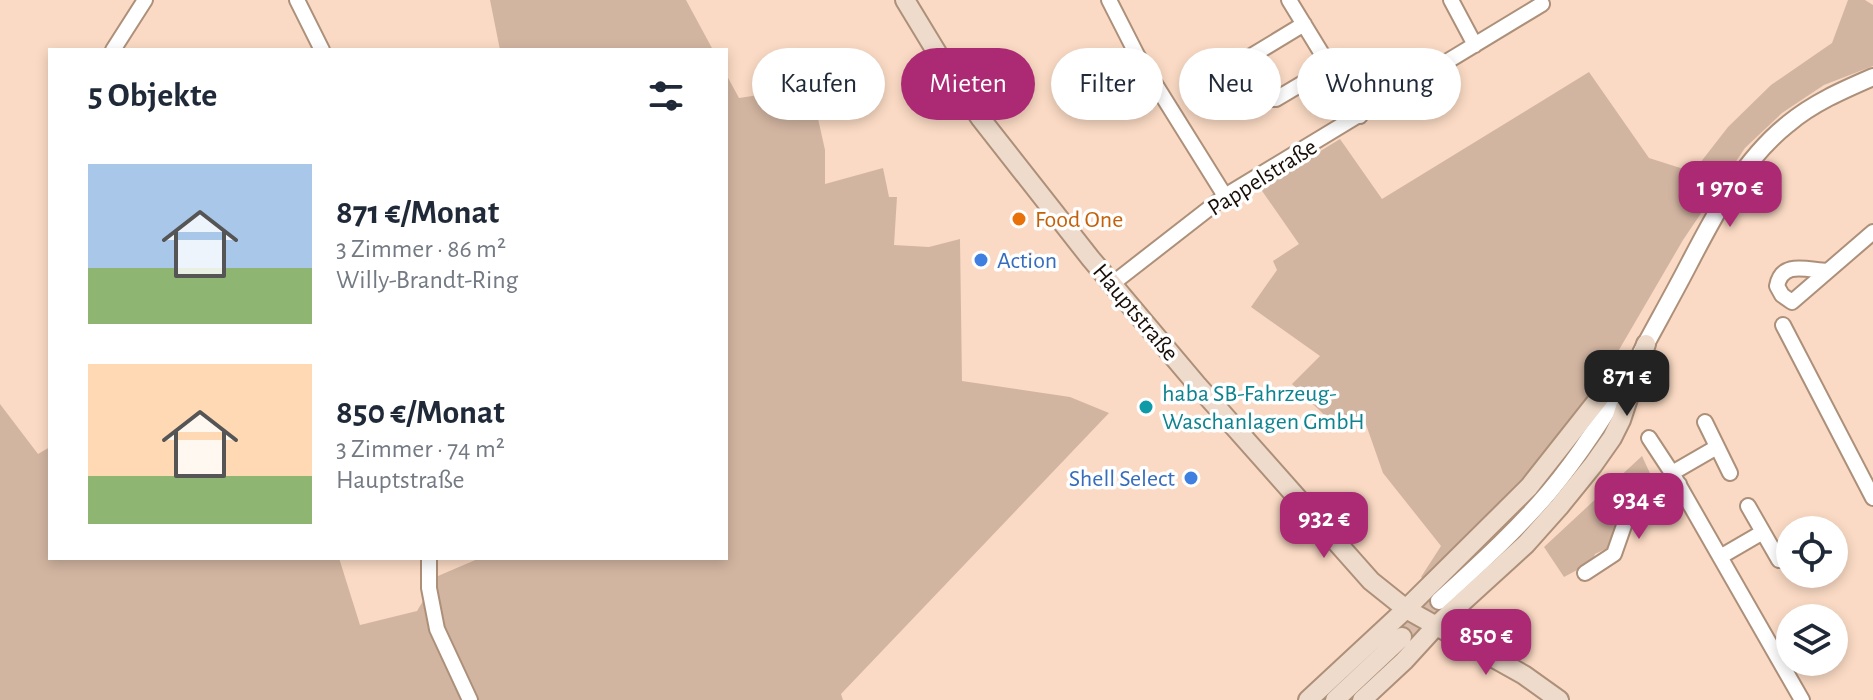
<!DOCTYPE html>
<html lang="de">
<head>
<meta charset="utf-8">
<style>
	body { margin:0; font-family:"Alegreya Sans",sans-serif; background:#f6f6f7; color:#1f2937; height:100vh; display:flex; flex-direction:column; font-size:30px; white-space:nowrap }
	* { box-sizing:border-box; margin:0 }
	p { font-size:26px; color:#747a83 }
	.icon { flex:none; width:44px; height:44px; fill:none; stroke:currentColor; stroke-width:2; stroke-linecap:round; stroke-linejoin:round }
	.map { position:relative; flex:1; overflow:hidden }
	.sheet { position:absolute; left:48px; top:48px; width:680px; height:512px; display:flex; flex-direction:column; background:#fff; border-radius:0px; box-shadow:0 4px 12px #0003 }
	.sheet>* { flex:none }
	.guide { position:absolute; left:752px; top:48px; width:760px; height:72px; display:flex; gap:16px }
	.buttons { position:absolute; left:1776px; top:516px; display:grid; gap:16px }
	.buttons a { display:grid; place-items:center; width:72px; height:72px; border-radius:50%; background:#fff; box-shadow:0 4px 12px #0003; font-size:40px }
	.price { position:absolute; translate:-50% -68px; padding:0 18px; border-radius:16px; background:#ac2974; color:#fff; font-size:26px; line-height:52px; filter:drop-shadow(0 2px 4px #0008) }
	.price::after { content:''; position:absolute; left:50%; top:48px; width:24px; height:18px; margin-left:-12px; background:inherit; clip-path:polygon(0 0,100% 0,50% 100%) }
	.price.on { background:#222; color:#fff }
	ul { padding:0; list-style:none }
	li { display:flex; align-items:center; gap:24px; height:200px; padding:0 40px }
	li span { display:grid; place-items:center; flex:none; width:224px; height:160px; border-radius:0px; color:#555 }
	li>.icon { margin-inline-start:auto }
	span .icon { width:96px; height:96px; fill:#fffc; stroke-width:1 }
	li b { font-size:34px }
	h2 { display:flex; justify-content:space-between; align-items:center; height:96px; padding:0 40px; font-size:34px }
	.chip { padding:0 28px; border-radius:36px; background:#fff; box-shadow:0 4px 12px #0003; font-size:28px; line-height:72px }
	.chip.on { background:#ac2974; color:#fff }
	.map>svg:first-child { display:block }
	.green { fill:#d2b5a1 }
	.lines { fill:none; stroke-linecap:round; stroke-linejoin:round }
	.secondary-tunnel { stroke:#d8bba8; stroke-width:18; stroke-dasharray:18 9; stroke-linecap:butt }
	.minor-casing { stroke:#ad907a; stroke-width:18 }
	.tertiary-casing { stroke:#ad907a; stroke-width:20 }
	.secondary-casing { stroke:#ad907a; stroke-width:22 }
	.minor { stroke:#fff; stroke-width:14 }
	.tertiary { stroke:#fff; stroke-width:16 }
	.secondary { stroke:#eedbcb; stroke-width:18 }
	.food-dot { fill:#e8710a; stroke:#fff; stroke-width:3 }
	.shop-dot { fill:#3f7fe0; stroke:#fff; stroke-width:3 }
	.culture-dot { fill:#0f9aa8; stroke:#fff; stroke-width:3 }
	.labels { text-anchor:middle; stroke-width:7; stroke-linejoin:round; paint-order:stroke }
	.street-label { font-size:24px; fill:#180e07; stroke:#fff }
	.food-label { font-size:24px; fill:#c56008; stroke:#fff; text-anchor:start }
	.shop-label { font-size:24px; fill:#366cbe; stroke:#fff; text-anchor:start }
	.culture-label { font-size:24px; fill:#0d838f; stroke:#fff; text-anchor:start }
</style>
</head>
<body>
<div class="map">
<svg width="1873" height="700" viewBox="0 0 1873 700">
	<rect width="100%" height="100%" fill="#fadac4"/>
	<path class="green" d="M490,0h196l27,50h-213z
		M1848,0h17l8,5v61l-49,19 -42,28 -37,35 -62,92 -67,115 -82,117 -109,108 -4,-3 20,-31 -58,-73 -20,-57 -21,16 -50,-48 28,-28 -69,-49 26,-37 -4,-9 26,-17 -39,-56 80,-49 42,60 207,-127 60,86 44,14 35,-45 43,-42 61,-42z
		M726,74l13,24 72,-11 14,63v34l58,-16 6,29h8l-3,48 35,2 31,-8 2,142 108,16 39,16 -268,281 2,6h-843v-296l38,50 12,-7v111h289l21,67 57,-14 21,-35 42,-18h246z
		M1642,456l12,26 -4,15 -29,17 -11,33 -15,7 -3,8 -28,15 -20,-30z"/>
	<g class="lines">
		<path class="secondary-tunnel" d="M1402,637l37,-36"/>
		<g class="minor-casing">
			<path id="minor" d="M297,0l25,50
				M1109,0l28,55 88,141
				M1289,0l71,116
				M1451,0l24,45
				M1304,24l-61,37 23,38h10l54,-32
				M113,50l32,-50
				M1827,271c-20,-1 -45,-11 -50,15l5,9 10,7 81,-70
				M1112,284l113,-88 317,-192
				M1783,325l90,173
				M1705,422l25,51
				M1649,438l23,35 130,227
				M1672,473l45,-26
				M1748,506l31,54
				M1720,557l43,-25
				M429,558v30l8,41 33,71
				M1585,573l29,-19 13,-37 52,-33"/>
		</g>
		<g class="tertiary-casing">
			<path id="tertiary" d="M1641,353c16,-30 33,-60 49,-91 26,-50 53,-102 98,-138 25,-21 55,-34 85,-47
				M1439,601c38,-35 77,-70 110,-109 31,-37 56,-77 81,-118"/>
		</g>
		<g class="secondary-casing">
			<path id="secondary" d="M905,0l37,61 39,58 110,140 107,127 173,195 35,28 118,66 35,25
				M1308,700l98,-91 123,-122 75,-95 31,-28
				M1335,700l67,-63
				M1362,700l42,-39 32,-35 90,-82 33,-37 34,-42 19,-27 9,-18 25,-76"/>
		</g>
		<use href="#minor" class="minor"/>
		<use href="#tertiary" class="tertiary"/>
		<use href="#secondary" class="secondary"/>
	</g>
	<circle class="food-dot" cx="1019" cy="219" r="8"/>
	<g class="shop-dot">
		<circle cx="981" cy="260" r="8"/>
		<circle cx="1191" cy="478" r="8"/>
	</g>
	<circle class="culture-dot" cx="1146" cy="407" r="8"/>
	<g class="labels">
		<g class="street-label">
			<text transform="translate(1262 177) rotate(-32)" y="8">Pappelstraße</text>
			<text transform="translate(1136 312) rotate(50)" y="8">Hauptstraße</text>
		</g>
		<g class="food-label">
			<text x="1035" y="227">Food One</text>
		</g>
		<g class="shop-label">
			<text x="997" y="268">Action</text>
			<text x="1175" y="486" text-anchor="end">Shell Select</text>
		</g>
		<g class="culture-label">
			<text x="1162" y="401">haba SB-Fahrzeug-<tspan x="1162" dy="28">Waschanlagen GmbH</tspan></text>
		</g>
	</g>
</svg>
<div class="buttons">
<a><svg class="icon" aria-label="locate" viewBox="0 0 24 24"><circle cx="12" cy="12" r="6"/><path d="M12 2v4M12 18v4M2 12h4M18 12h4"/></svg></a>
<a><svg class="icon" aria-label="layers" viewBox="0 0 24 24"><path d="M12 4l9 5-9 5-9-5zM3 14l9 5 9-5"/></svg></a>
</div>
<b class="price" style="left:1730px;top:229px">1 970 €</b>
<b class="price on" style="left:1627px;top:418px">871 €</b>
<b class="price" style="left:1639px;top:541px">934 €</b>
<b class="price" style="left:1324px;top:560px">932 €</b>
<b class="price" style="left:1486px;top:677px">850 €</b>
<div class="guide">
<a class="chip">Kaufen</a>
<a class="chip on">Mieten</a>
<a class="chip">Filter</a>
<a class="chip">Neu</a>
<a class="chip">Wohnung</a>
</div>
<section class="sheet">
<h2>5 Objekte<svg class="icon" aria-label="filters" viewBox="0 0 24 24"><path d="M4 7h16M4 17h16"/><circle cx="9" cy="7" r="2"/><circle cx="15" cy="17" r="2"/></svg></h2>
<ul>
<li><span style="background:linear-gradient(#a9c7e8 65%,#8fb573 0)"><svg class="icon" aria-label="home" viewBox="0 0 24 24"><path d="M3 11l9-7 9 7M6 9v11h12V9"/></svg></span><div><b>871 €/Monat</b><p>3 Zimmer · 86 m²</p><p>Willy-Brandt-Ring</p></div></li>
<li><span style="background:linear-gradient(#ffd9b3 70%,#8fb573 0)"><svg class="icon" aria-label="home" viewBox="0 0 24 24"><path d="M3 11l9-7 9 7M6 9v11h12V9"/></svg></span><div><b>850 €/Monat</b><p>3 Zimmer · 74 m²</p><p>Hauptstraße</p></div></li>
</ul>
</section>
</div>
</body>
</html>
